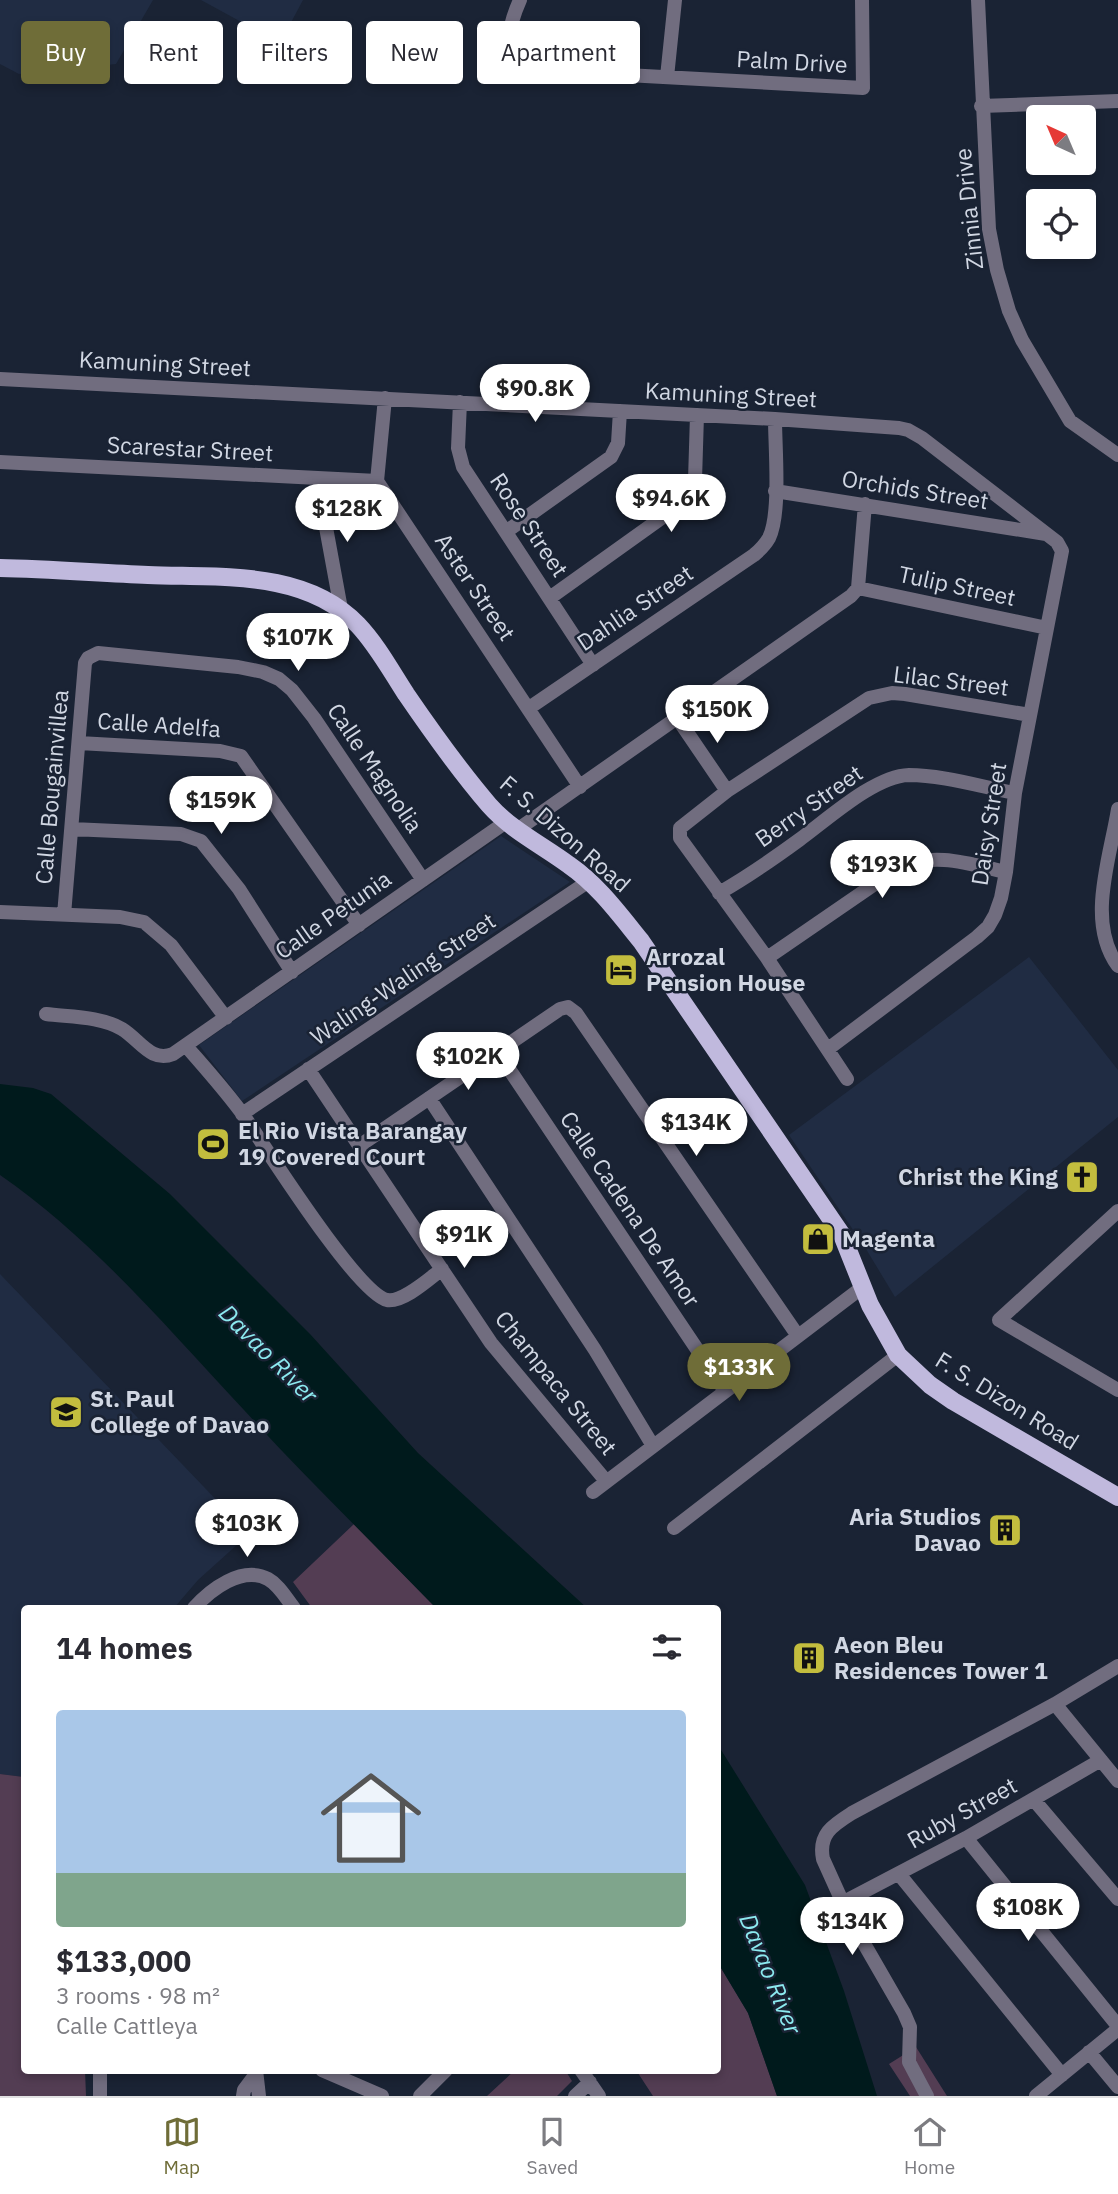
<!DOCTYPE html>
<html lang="en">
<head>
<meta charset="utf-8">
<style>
	body { margin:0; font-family:"IBM Plex Sans",sans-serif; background:#f2f2f3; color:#2b2b33; height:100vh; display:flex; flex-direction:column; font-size:26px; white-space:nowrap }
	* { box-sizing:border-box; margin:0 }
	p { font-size:23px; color:#7c7c81 }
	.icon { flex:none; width:38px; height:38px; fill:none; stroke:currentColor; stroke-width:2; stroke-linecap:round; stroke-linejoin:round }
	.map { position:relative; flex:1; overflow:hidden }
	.sheet { position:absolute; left:21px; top:1605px; width:700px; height:469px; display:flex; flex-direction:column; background:#fff; border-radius:7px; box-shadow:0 4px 10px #0003 }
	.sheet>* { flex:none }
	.hud { position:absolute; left:21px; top:21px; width:700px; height:63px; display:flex; gap:14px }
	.needle { width:46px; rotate:316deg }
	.fabs { position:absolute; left:1026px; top:105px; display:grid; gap:14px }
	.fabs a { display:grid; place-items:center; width:70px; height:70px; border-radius:7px; background:#fff; box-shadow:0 4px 10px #0003; font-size:35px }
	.price { position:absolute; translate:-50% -60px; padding:0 16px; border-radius:24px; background:#fff; color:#222; font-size:23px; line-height:46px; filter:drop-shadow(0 2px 4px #0008) }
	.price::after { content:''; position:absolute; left:50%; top:42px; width:21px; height:16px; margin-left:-10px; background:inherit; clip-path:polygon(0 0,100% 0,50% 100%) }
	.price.active { background:#6f6d38; color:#fff }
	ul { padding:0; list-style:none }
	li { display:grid; align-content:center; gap:14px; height:371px; padding:0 35px }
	li span { display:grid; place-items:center; height:217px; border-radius:7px; color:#555 }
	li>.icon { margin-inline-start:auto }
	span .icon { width:126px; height:126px; fill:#fffc; stroke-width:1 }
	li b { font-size:30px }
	h2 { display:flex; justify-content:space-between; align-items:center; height:84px; padding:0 35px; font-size:30px }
	.tag { padding:0 24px; border-radius:7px; background:#fff; box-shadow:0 4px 10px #0003; font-size:24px; line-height:63px }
	.tag.active { background:#6f6d38; color:#fff }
	.tab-bar { display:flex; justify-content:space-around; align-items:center; height:98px; border-top:2px solid #e1e1e2; background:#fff; font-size:19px; color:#7c7c81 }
	.tab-bar a { display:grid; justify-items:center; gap:4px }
	.tab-bar .active { color:#6f6d38 }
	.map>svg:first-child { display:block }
	.built { fill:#202c43 }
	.green { fill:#533d53 }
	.water { fill:#001a1c }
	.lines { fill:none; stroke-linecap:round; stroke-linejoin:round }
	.minor { stroke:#716d7f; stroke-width:14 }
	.primary { stroke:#c0b9dd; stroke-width:18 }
	.labels { text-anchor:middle; stroke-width:5; stroke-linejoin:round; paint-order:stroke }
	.street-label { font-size:23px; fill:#d1d7e3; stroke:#1a2334 }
	.poi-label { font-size:23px; font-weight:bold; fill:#d1d7e3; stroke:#1a2334; text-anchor:start }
	.water-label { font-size:24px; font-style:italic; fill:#8ceaf0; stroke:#1a2334 }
</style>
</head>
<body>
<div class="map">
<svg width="1118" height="2096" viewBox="0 0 1118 2096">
	<rect width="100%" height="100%" fill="#1a2334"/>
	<path class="built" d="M0,0h153l-37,64 -97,10 -19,-10z
		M201,0h102l-23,43z
		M501,836l69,46 -328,219 -43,-56z
		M1029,957l89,113v47l-223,180 -29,-48 -77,-114z
		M0,1274l249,260 -51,46 -24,28h-150v169l-24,-3z"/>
	<path class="green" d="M354,1524l82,84h-124l-19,-26z
		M0,1774l24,3v293h61l1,26h-86z
		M718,1963l30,50 29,83h-124l-17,-26h82z
		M916,2047l31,49h-37l-21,-32z
		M515,2070h50l7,11 -15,15h-70z"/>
	<path class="water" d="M0,1084l33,4 18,6 119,100 140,140 108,119 169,155h-151c-64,-66 -130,-130 -192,-198 -78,-83 -149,-169 -244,-235z
		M718,1745l87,140 39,106 33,105h-100l-29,-83 -30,-50z"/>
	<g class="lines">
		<path class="minor" d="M520,0c-12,27 -21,60 15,70l328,18 -1,-88
			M978,0l11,229 8,41 12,41 13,29 48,81 48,34
			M667,77l8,-77
			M981,106l137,-5
			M0,379l775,40 124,9 9,2 14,8 135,104 5,9 -47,242 -9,79 -5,26 -6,17 -7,12 -11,10 -149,112
			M385,398l-8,83 203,306
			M460,402l-2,46 5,19 130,198
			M0,462l377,19
			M327,479l-2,43 16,87
			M775,491l271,43
			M507,531l104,-74 7,-14 2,-32
			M858,588l189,40
			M551,597l137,-98 5,-9 2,-10 2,-65
			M529,708l225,-153c6,-5 11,-10 15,-17 12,-24 6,-90 6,-119
			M678,719l49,72
			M79,743l141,8 21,5 118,169
			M1118,809c-8,50 -32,113 0,157
			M72,829l109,5 20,7 38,48 53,83
			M517,830l334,-234 7,-8 7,-84
			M719,893c28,-16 54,-34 80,-53 28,-20 75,-64 110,-65 33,0 73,12 106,18
			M0,912l120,5 24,5 27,23 55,73
			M64,915l21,-252 3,-5 10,-5 140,14 25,5 16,7 13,11 22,28 109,162
			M767,958l131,-90c36,-17 72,-4 108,4
			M46,1014c23,3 55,2 76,15 18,11 29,34 51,25l333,-232
			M186,1046c20,23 40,45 58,70 22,32 113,177 143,184 16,3 43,-22 55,-31
			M497,1051l228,340
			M308,1069l183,274 115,138
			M847,1079l-80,-121 -87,-120v-10l47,-37 142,-93 23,-5 13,1 125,21
			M429,1098l166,252 58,96
			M242,1114l347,-233
			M359,1146l201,-137 8,-2 8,6 222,323
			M1118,1211l-119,109 119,70
			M593,1492l271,-206
			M674,1528l224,-173
			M194,1608c16,-18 48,-43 74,-29 11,6 18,19 26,29
			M1055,1704l63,77
			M1034,1800l84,99
			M966,1838l152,188
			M899,1874l163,201
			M842,1903l124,-65 135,-78
			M1089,2052l29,35
			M256,2070l3,26
			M322,2070l60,26
			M581,2070l18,26
			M100,2096v-26
			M243,2096l1,-6 12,-16
			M420,2096l26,-26
			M575,2096l15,-14
			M927,2096l-18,-34 1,-35 -6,-14 -53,-92 -28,-62c-5,-25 10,-34 29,-46l203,-109 63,-38
			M1036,2096l82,-67"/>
		<path class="primary" d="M0,568c49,1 99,5 148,7 70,3 157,-6 210,50 19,20 33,46 48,69 26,38 53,76 83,111 22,25 53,40 80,60 29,20 50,49 72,76l201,294 28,70 28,50 32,30 23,16 165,96"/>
	</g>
	<defs>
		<g id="hotel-square" transform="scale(1.75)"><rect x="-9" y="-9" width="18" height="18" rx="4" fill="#c3bd3e" stroke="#1a2334"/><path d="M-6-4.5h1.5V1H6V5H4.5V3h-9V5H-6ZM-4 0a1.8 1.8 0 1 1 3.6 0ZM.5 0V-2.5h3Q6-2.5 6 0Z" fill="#111"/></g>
		<g id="stadium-square" transform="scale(1.75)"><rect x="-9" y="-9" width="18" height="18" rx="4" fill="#c3bd3e" stroke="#1a2334"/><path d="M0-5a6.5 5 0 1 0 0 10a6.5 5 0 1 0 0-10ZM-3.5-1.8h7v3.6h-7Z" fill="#111"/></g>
		<g id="church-square" transform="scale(1.75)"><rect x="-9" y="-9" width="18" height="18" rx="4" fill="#c3bd3e" stroke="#1a2334"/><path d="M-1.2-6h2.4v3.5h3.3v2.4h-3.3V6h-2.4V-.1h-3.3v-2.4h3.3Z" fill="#111"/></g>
		<g id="shop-square" transform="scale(1.75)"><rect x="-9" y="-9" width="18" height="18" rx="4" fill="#c3bd3e" stroke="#1a2334"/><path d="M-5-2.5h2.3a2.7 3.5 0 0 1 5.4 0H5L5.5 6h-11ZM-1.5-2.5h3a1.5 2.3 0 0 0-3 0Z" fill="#111"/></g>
		<g id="university-square" transform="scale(1.75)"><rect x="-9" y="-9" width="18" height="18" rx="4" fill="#c3bd3e" stroke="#1a2334"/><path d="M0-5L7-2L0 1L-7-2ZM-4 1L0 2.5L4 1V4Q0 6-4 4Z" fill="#111"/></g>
		<g id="building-square" transform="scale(1.75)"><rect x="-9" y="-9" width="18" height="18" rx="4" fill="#c3bd3e" stroke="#1a2334"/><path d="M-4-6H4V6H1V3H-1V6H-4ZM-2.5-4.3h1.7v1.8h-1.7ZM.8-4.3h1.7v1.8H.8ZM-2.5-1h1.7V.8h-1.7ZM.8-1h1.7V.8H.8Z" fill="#111"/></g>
	</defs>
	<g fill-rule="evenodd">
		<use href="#hotel-square" x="621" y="970"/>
		<use href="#stadium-square" x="213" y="1144"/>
		<use href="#church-square" x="1082" y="1177"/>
		<use href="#shop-square" x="818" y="1239"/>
		<use href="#university-square" x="66" y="1412"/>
		<use href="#building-square" x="1005" y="1530"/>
		<use href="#building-square" x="809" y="1658"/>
	</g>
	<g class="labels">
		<g class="street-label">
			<text transform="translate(792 62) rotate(3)" y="8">Palm Drive</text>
			<text transform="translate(969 209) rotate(-96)" y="8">Zinnia Drive</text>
			<text transform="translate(165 364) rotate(3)" y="8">Kamuning Street</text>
			<text transform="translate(731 395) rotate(3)" y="8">Kamuning Street</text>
			<text transform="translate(190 449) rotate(3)" y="8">Scarestar Street</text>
			<text transform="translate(915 490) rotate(9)" y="8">Orchids Street</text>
			<text transform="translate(529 525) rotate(56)" y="8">Rose Street</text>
			<text transform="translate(957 586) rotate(12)" y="8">Tulip Street</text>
			<text transform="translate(475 587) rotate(56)" y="8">Aster Street</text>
			<text transform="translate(635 608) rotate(-34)" y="8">Dahlia Street</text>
			<text transform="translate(951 681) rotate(7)" y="8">Lilac Street</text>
			<text transform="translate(159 725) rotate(4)" y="8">Calle Adelfa</text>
			<text transform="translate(375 768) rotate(56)" y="8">Calle Magnolia</text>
			<text transform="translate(52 787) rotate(-85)" y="8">Calle Bougainvillea</text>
			<text transform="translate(809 806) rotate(-35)" y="8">Berry Street</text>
			<text transform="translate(989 824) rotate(-81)" y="8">Daisy Street</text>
			<text transform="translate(565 834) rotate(41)" y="8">F. S. Dizon Road</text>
			<text transform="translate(333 915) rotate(-35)" y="8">Calle Petunia</text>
			<text transform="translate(403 979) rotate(-34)" y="8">Waling-Waling Street</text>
			<text transform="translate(630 1209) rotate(56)" y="8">Calle Cadena De Amor</text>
			<text transform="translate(556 1383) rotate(51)" y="8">Champaca Street</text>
			<text transform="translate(1007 1401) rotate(32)" y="8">F. S. Dizon Road</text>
			<text transform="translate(962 1813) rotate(-29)" y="8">Ruby Street</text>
		</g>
		<g class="poi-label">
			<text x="646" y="965">Arrozal<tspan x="646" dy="26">Pension House</tspan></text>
			<text x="238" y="1139">El Rio Vista Barangay<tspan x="238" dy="26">19 Covered Court</tspan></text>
			<text x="1058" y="1185" text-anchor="end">Christ the King</text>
			<text x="842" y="1247">Magenta</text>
			<text x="90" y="1407">St. Paul<tspan x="90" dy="26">College of Davao</tspan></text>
			<text x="981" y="1525" text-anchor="end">Aria Studios<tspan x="981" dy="26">Davao</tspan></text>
			<text x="834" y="1653">Aeon Bleu<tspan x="834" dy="26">Residences Tower 1</tspan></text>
		</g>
		<g class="water-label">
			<text transform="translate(268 1354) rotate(45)" y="8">Davao River</text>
			<text transform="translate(770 1974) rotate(68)" y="8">Davao River</text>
		</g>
	</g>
</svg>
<div class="fabs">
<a><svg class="needle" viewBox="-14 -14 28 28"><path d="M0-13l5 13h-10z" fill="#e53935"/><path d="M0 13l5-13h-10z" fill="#7c7c81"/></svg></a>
<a><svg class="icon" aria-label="locate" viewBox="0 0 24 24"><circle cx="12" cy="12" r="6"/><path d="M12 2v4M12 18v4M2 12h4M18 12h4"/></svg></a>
</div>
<b class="price" style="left:535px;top:424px">$90.8K</b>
<b class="price" style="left:671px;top:534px">$94.6K</b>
<b class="price" style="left:347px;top:544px">$128K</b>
<b class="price" style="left:298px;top:673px">$107K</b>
<b class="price" style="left:717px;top:745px">$150K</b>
<b class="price" style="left:221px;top:836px">$159K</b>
<b class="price" style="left:882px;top:900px">$193K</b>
<b class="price" style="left:468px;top:1092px">$102K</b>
<b class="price" style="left:696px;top:1158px">$134K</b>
<b class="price" style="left:464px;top:1270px">$91K</b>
<b class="price active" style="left:739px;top:1403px">$133K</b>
<b class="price" style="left:247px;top:1559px">$103K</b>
<b class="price" style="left:1028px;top:1943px">$108K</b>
<b class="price" style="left:852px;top:1957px">$134K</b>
<div class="hud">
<a class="tag active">Buy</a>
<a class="tag">Rent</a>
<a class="tag">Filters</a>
<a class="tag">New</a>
<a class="tag">Apartment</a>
</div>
<section class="sheet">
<h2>14 homes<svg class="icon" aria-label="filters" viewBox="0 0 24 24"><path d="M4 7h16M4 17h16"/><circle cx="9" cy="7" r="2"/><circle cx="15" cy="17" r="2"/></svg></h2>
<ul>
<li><span style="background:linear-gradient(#a9c7e8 75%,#7fa58c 0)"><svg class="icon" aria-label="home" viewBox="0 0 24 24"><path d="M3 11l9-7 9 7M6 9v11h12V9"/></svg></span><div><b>$133,000</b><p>3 rooms · 98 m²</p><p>Calle Cattleya</p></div></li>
</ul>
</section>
</div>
<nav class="tab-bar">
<a class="active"><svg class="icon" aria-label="map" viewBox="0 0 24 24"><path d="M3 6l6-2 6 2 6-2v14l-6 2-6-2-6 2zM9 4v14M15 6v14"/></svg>Map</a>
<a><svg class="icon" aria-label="saved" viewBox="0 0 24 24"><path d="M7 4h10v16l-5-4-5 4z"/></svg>Saved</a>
<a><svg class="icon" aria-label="home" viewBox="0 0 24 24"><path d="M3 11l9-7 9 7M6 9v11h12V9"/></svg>Home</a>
</nav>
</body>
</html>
